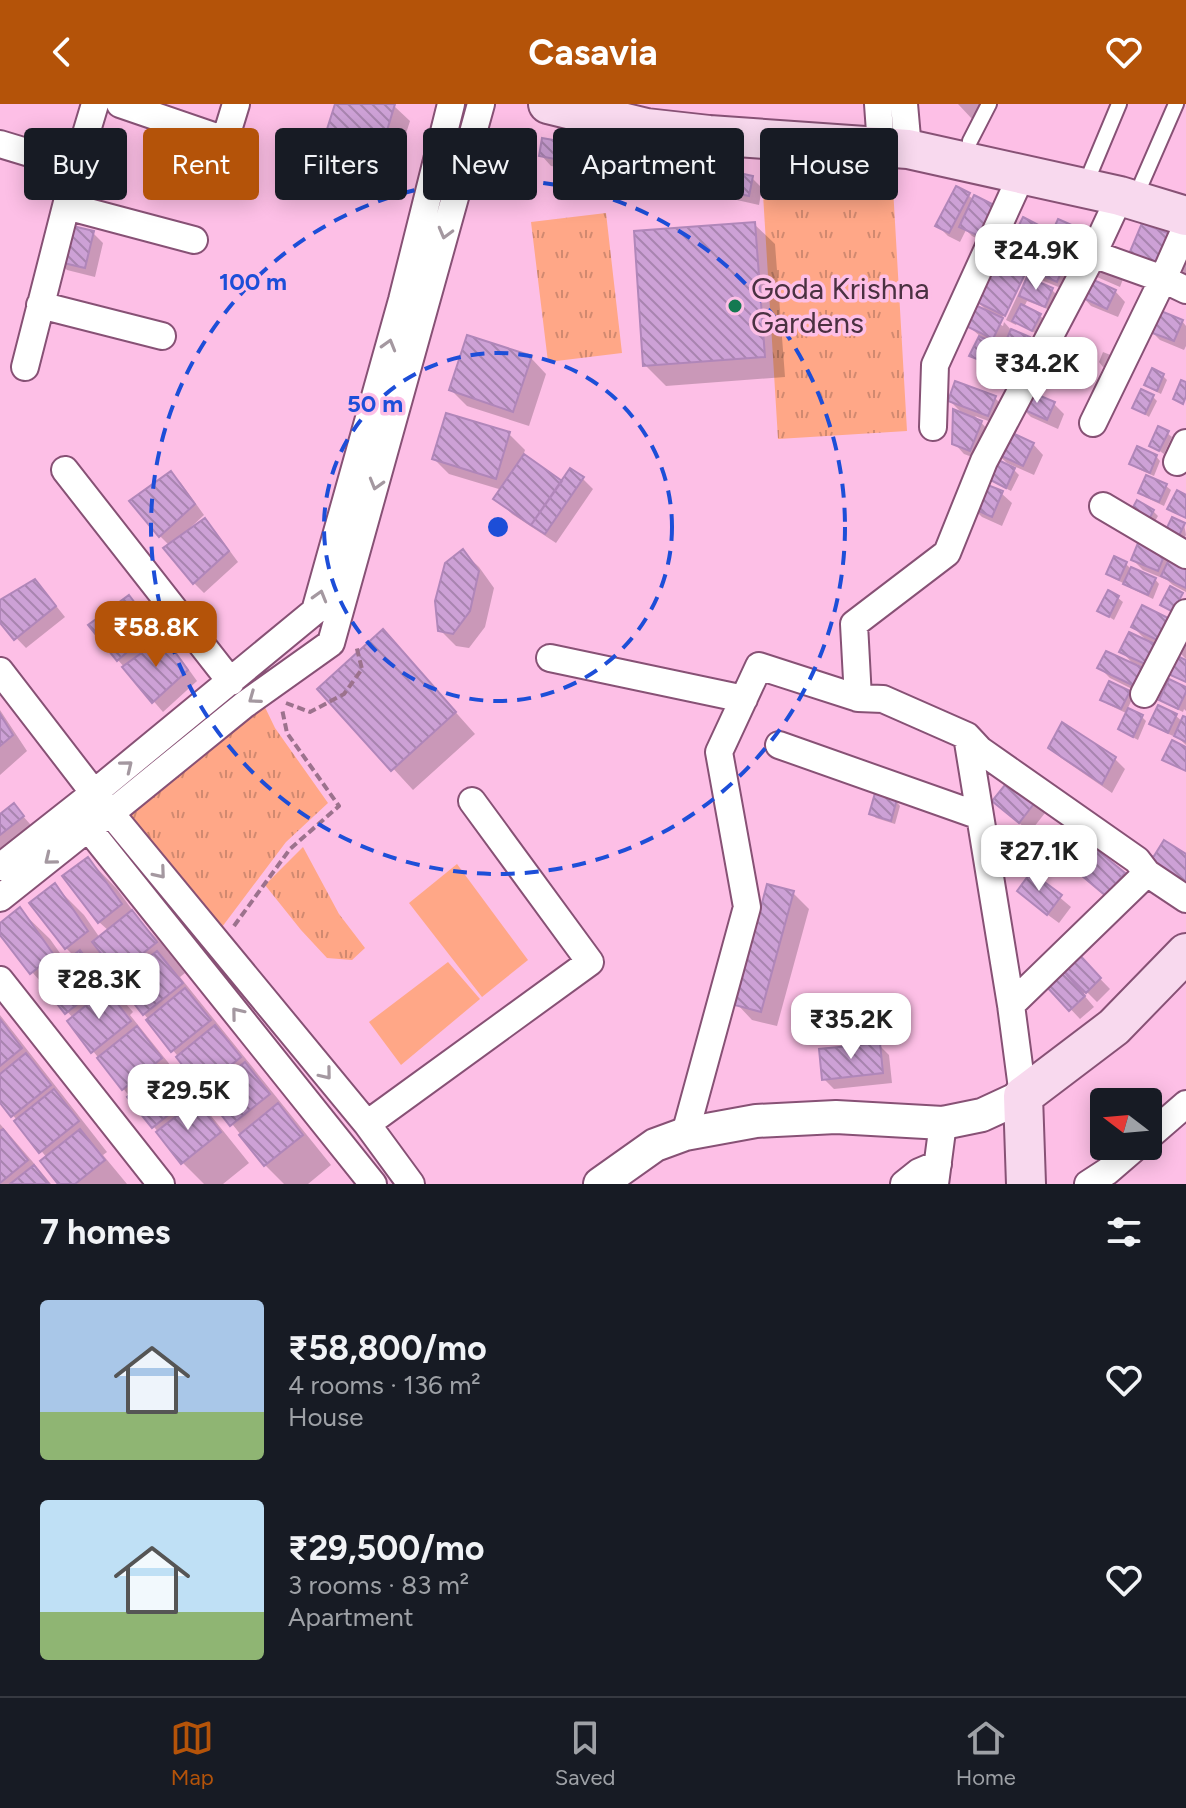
<!DOCTYPE html>
<html lang="en">
<head>
<meta charset="utf-8">
<style>
	body { margin:0; font-family:Figtree,sans-serif; background:#242831; color:#f1f3f6; height:100vh; display:flex; flex-direction:column; font-size:30px; white-space:nowrap }
	* { box-sizing:border-box; margin:0 }
	p { font-size:26px; color:#9ea1a6 }
	.icon { flex:none; width:44px; height:44px; fill:none; stroke:currentColor; stroke-width:2; stroke-linecap:round; stroke-linejoin:round }
	.map { position:relative; height:1080px; overflow:hidden }
	.drawer { display:flex; flex-direction:column; background:#171b24; flex:1 }
	.drawer>* { flex:none }
	.guide { position:absolute; left:24px; top:24px; width:1138px; height:72px; display:flex; gap:16px }
	.needle { width:52px; rotate:286deg }
	.buttons { position:absolute; left:1090px; top:984px; display:grid; gap:16px }
	.buttons a { display:grid; place-items:center; width:72px; height:72px; border-radius:8px; background:#171b24; box-shadow:0 4px 20px #0003; font-size:40px }
	.price { position:absolute; translate:-50% -68px; padding:0 18px; border-radius:16px; background:#fff; color:#222; font-size:26px; line-height:52px; filter:drop-shadow(0 2px 4px #0008) }
	.price::after { content:''; position:absolute; left:50%; top:48px; width:24px; height:18px; margin-left:-12px; background:inherit; clip-path:polygon(0 0,100% 0,50% 100%) }
	.price.selected { background:#b45309; color:#fff }
	ul { padding:0; list-style:none }
	li { display:flex; align-items:center; gap:24px; height:200px; padding:0 40px }
	li span { display:grid; place-items:center; flex:none; width:224px; height:160px; border-radius:8px; color:#555 }
	li>.icon { margin-inline-start:auto }
	span .icon { width:96px; height:96px; fill:#fffc; stroke-width:1 }
	li b { font-size:34px }
	h2 { display:flex; justify-content:space-between; align-items:center; height:96px; padding:0 40px; font-size:34px }
	.pill { padding:0 28px; border-radius:8px; background:#171b24; box-shadow:0 4px 20px #0003; font-size:28px; line-height:72px }
	.pill.selected { background:#b45309; color:#fff }
	header { display:flex; justify-content:space-between; align-items:center; height:104px; padding:0 40px; background:#b45309; color:#fff; font-size:36px; font-weight:700 }
	.menu { display:flex; justify-content:space-around; align-items:center; height:112px; border-top:2px solid #363941; background:#171b24; font-size:22px; color:#9ea1a6 }
	.menu a { display:grid; justify-items:center; gap:4px }
	.menu .selected { color:#b45309 }
	.map>svg:first-child { display:block }
	.grass { fill:url(#grass-tufts) }
	.garden { fill:#ffa787 }
	.shadow { fill:#0003 }
	.building { fill:url(#building-back-hatch); stroke:#b086b9; stroke-width:2 }
	.lines { fill:none; stroke-linecap:round; stroke-linejoin:round }
	.service-casing { stroke:#875175; stroke-width:18 }
	.minor-casing { stroke:#875175; stroke-width:30 }
	.tertiary-casing { stroke:#875175; stroke-width:36 }
	.secondary-casing { stroke:#875175; stroke-width:42 }
	.path { stroke:#9c728d; stroke-width:4; stroke-dasharray:8 4; stroke-linecap:butt }
	.service { stroke:#fff; stroke-width:14 }
	.minor { stroke:#fff; stroke-width:26 }
	.tertiary { stroke:#fff; stroke-width:32 }
	.secondary { stroke:#f8d9ee; stroke-width:38 }
	.oneway { stroke:#a498a0 }
	.ring { fill:none; stroke:#1d4ed8; stroke-width:4; stroke-dasharray:14 10 }
	.poi-dot { fill:#147951; stroke:#fdbfe6; stroke-width:3 }
	.labels { text-anchor:middle; stroke-width:7; stroke-linejoin:round; paint-order:stroke }
	.poi-label { font-size:30px; fill:#4a3141; stroke:#fdbfe6; text-anchor:start }
	.centre { fill:#1d4ed8; stroke:#fdbfe6; stroke-width:4 }
	.ring-label { font-size:24px; text-anchor:middle; font-weight:bold; fill:#1d4ed8; stroke:#fdbfe6; stroke-width:7; stroke-linejoin:round; paint-order:stroke }
</style>
</head>
<body>
<header><svg class="icon" aria-label="back" viewBox="0 0 24 24"><path d="M15 5l-7 7 7 7"/></svg>Casavia<svg class="icon" aria-label="heart" viewBox="0 0 24 24"><path d="M12 20l-8-8c-3-5 5-10 8-4 3-6 11-1 8 4z"/></svg></header>
<div class="map">
<svg width="1186" height="1080" viewBox="0 0 1186 1080">
	<defs>
		<pattern id="grass-tufts" width="24" height="20" patternUnits="userSpaceOnUse" patternTransform="scale(2)"><rect width="24" height="20" fill="#ffa787"/><path d="M3 7l-1-3M5 7V3M7 7l1-3M15 17l-1-3M17 17v-4M19 17l1-3" fill="none" stroke="#d08970"/></pattern>
		<pattern id="building-back-hatch" width="6" height="6" patternUnits="userSpaceOnUse" patternTransform="scale(2)"><rect width="6" height="6" fill="#cda1d6"/><path d="M-1 5l2 2M0 0l6 6M5-1l2 2" fill="none" stroke="#a884af"/></pattern>
	</defs>
	<rect width="100%" height="100%" fill="#fdbfe6"/>
	<path class="grass" d="M892,66l15,261 -129,8 -16,-261z
		M606,109l16,140 -74,9 -17,-140z
		M262,597l13,27 53,75 -42,39 -67,89 -93,-116z
		M303,743l36,67 26,34 -13,12 -25,-2 -26,-28 -36,-45z"/>
	<path class="garden" d="M457,760l71,96 -46,37 -73,-94z
		M448,858l32,37 -79,66 -32,-43z"/>
	<path class="shadow" d="M338,0l56,2 16,15 -16,50 -54,-11 -15,-15z
		M958,0h37l-9,21 -13,-5z
		M621,50l11,10 -4,16 -77,-14 -10,-11z
		M651,68l101,6 10,10 -3,17 -98,-22z
		M968,91l6,5 18,46 -20,-10 -6,-6 -6,12 -12,-6 -10,-10z
		M754,120l21,20 10,133 -119,9 -21,-21z
		M1045,126l7,7 29,-5 11,10 -14,28 -22,-10 -12,-13 -2,3 -21,-11 -5,-4z
		M93,129l10,10 -8,34 -28,-7 -10,-10z
		M1026,141l4,5 -1,3 34,14 10,11 -5,13 -34,-14 -11,-11v2l-18,-8 -5,-5z
		M1186,152v26l-9,-8z
		M995,158l30,15h-4l-19,41h-2l1,1 -2,5 4,2 1,-4 8,9 16,8 5,4 -5,12 -17,-8 -5,-5 -2,6 -17,-8 7,8 -7,16 -15,-9 9,-18 -15,-13 8,-17 15,6 -12,-12z
		M1096,161l23,10 4,4 -3,8 -23,-10 -5,-4z
		M1026,173l3,3 23,10 4,4 -6,16 -23,-9 -3,6 16,9 5,4 -8,14 -20,-11 -1,2 -10,-5z
		M1115,187l10,11 -7,15 -27,-11 -10,-11z
		M1182,217l4,5v20l-2,4 -24,-10 -10,-10z
		M1103,248l10,4v15l-10,-4 -4,-5z
		M531,254l15,16 -17,52 -62,-20 -16,-16z
		M1017,254l4,5 -7,13 -11,-8z
		M1163,272l4,4 -6,14 -10,-5 -4,-4z
		M1153,293l4,4 -8,16 -15,-10z
		M995,294l10,10 -6,17 -24,-9 16,17 -11,27 -16,-6 -10,-11 11,-27 -15,-15z
		M1054,300l10,10 -6,15 -27,-12 -10,-10z
		M1167,329l5,4 -8,17 -13,-9z
		M509,330l16,16 -2,6 39,27 21,-4 10,10 -37,54 -44,-29 -16,-16 6,-8 -53,-16 -15,-15z
		M1033,340l10,11 -9,20 -27,-12 -12,-11z
		M1156,352l4,5 -6,15 -18,-8 -4,-4z
		M993,355l21,11 5,5 -8,16 -21,-11z
		M171,369l10,10 23,32 -14,13 2,2 13,-9 10,10 23,31 -34,31 -10,-10 -24,-37 -10,-10z
		M1166,382l5,4 -7,16 -19,-9 -5,-5z
		M1001,389l11,10 -10,23 -20,-9 -10,-10z
		M1153,407l5,5 -8,14 -16,-8z
		M1184,420l2,11 -5,10 -15,-9z
		M1141,436l45,22v30l-13,-7 -6,-5 -24,-10 -10,-10z
		M463,448l16,15 15,21 -9,39 -16,21 -13,-2 -16,-16z
		M1126,460l5,5 24,10 4,5 -6,15 -23,-11 -6,-6 -1,1 -10,-5 -5,-4z
		M45,488l20,25 -39,31 -26,-27v-18z
		M129,493l10,10 24,33 11,9 23,32 -34,31 -45,-52z
		M1118,494l5,4 -9,18 -14,-9z
		M1133,523l46,4 -9,19 -19,-8 15,15 -9,17 -21,-10 16,16 -8,15 -34,-17 -10,-10h37l-15,-16 26,-10z
		M1186,533v22l-7,-7z
		M403,549l72,81 -62,56 -93,-101z
		M1186,586v21l-2,-2 -1,3 -17,-8 -4,-5z
		M1129,589l4,4 -6,13 15,7 4,4 -8,19 -13,-7 -4,-4 7,-15 -21,-10 -4,-5z
		M1159,603l17,9 7,6 3,-2v25l-12,-11 -1,2 -17,-8 -5,-5z
		M0,606l27,41 -27,24z
		M1051,644l64,11 10,10 -13,24 -51,-35z
		M896,697l4,5 -5,18 -19,-6 -5,-4z
		M1035,699l10,10 -15,19 -25,-21z
		M14,702l24,27 -38,29v-46z
		M88,755l29,30 24,33 20,21 24,30 -5,4 151,188 -23,19h-24l-19,-19 -121,-151 -18,-34 -14,-16 -12,10 33,38 -3,3 119,148 -26,21h-19l-21,-21 -53,-66 -37,-46 -20,-33 -41,-46 -32,-41v-6l20,-15 30,29 17,24 8,-6 -9,-9 -11,-62 29,29 16,23 9,-7 -10,-9z
		M1032,770l39,33 -12,16 -30,-22z
		M793,789l16,16 -32,117 -25,-6 -15,-16z
		M1075,849l35,36 -13,13 -11,-11 -3,3 11,13 -14,12 -31,-33 17,-16z
		M0,911l107,137 -4,3 24,29h-66l-14,-26 -47,-59z
		M879,941l10,10 3,28 -58,6 -10,-10z
		M0,1020l32,37 19,23h-51z"/>
	<path class="building" d="M335,0h60l-16,53 -57,-12z
		M542,34l80,14 -3,19 -80,-15z
		M653,50l100,22 -4,20 -100,-23z
		M956,82l14,7 -21,40 -14,-7z
		M974,91l22,11 -15,31 -22,-10z
		M1023,113l23,12 -8,18 -24,-12z
		M1058,115l25,11 -15,31 -24,-11z
		M755,118l10,135 -122,9 -9,-135z
		M1142,119l28,11 -12,32 -29,-12z
		M64,120l30,7 -9,37 -30,-7z
		M1006,131l21,9 -9,21 -20,-9z
		M1029,147l35,15 -7,16 -35,-15z
		M994,155l31,15 -20,42 -30,-15z
		M1027,173l26,11 -8,19 -26,-11z
		M1087,173l29,13 -9,19 -28,-13z
		M973,200l30,14 -10,21 -29,-14z
		M1021,200l20,10 -9,17 -20,-10z
		M1156,205l27,11 -9,21 -27,-10z
		M1011,225l19,8 -7,14 -18,-8z
		M467,231l65,21 -19,56 -64,-22z
		M979,232l12,6 -9,19 -13,-5z
		M1009,248l9,5 -8,16 -9,-4z
		M1152,264l12,6 -7,17 -13,-6z
		M1181,276l5,2v14l-3,8 -10,-5z
		M955,277l41,15 -8,20 -40,-15z
		M1141,285l13,6 -9,19 -13,-6z
		M1026,286l29,12 -8,18 -29,-13z
		M953,305l29,12 -12,30 -18,-7z
		M446,309l64,19 -14,47 -64,-20z
		M1158,322l11,5 -10,20 -10,-5z
		M1004,325l30,14 -11,23 -30,-14z
		M1137,342l20,9 -7,18 -21,-9z
		M524,350l38,27 -31,44 -38,-26z
		M992,353l23,11 -9,20 -23,-12z
		M570,364l14,9 -39,57 -14,-9z
		M171,367l24,33 -36,33 -30,-36z
		M1146,371l21,9 -8,18 -21,-9z
		M980,378l23,9 -11,26 -22,-10z
		M1177,386l9,5v23l-19,-9z
		M1137,396l17,10 -9,17 -18,-9z
		M1172,413l13,6 -9,19 -13,-6z
		M205,414l24,33 -36,33 -30,-36z
		M1140,434l27,11 -9,22 -27,-11z
		M463,445l16,22 -9,40 -17,23 -15,-3 -3,-30 10,-38z
		M1172,449l14,7v28l-25,-12z
		M1114,452l13,6 -8,18 -13,-6z
		M1131,463l25,11 -8,17 -25,-11z
		M35,475l21,27 -42,34 -14,-17v-23z
		M1170,482l13,7 -10,19 -13,-7z
		M1108,486l11,6 -10,21 -12,-6z
		M129,491l25,33 -37,33 -29,-36z
		M1142,501l28,14 -11,22 -28,-14z
		M383,525l73,83 -65,59 -74,-82z
		M1129,528l28,13 -10,20 -28,-13z
		M164,533l24,33 -36,33 -30,-36z
		M1106,547l37,17 -9,18 -37,-18z
		M1175,551l11,5v22l-20,-9z
		M1169,575l17,8v5l-8,17 -19,-9z
		M1109,577l21,10 -9,18 -21,-9z
		M1158,601l19,9 -9,19 -19,-9z
		M1128,604l15,7 -10,22 -15,-8z
		M0,610l13,21 -13,11z
		M1183,612l3,1v25l-12,-6z
		M1062,618l54,35 -14,27 -54,-36z
		M1172,636l14,7v24l-24,-11z
		M1009,676l27,21 -17,22 -27,-22z
		M875,689l22,6 -6,22 -22,-7z
		M14,699l10,13 -24,19v-21z
		M1164,736l22,14v39l-49,-33 17,-4z
		M1086,737l39,32 -19,23 -38,-32z
		M88,753l34,47 -24,19 -36,-47z
		M1031,768l31,23 -15,20 -30,-24z
		M55,779l33,48 -23,18 -36,-46z
		M767,780l27,7 -33,121 -26,-7z
		M20,803l34,48 -24,19 -30,-39v-12z
		M132,806l25,32 -40,32 -25,-32z
		M80,846l25,32 -40,32 -25,-32z
		M1075,846l26,28 -15,15 -27,-27z
		M157,847l26,32 -40,32 -25,-32z
		M1063,866l22,26 -16,15 -23,-25z
		M185,884l26,32 -40,32 -25,-32z
		M106,885l25,32 -40,32 -24,-32z
		M0,915l22,29 -22,18z
		M215,921l26,32 -40,32 -25,-32z
		M137,922l25,32 -40,32 -25,-32z
		M880,939l3,30 -61,7 -3,-31z
		M26,949l25,32 -40,32 -11,-14v-29z
		M245,958l25,32 -40,32 -25,-32z
		M167,961l25,31 -40,32 -25,-31z
		M54,985l25,32 -40,32 -25,-32z
		M196,997l25,31 -40,32 -25,-32z
		M278,999l25,32 -39,31 -25,-31z
		M3,1025l25,31 -28,23v-52z
		M80,1025l25,31 -30,24h-17l-18,-23z
		M34,1061l15,19h-39z"/>
	<g class="lines">
		<g class="service-casing">
			<path id="service" d="M970,37l19,-37
				M1091,67l28,-67
				M1142,78l34,-78"/>
		</g>
		<g class="minor-casing">
			<path id="minor" d="M120,0l105,36 11,-36
				M878,0l3,42
				M904,0l4,45
				M0,40l76,23
				M66,102l128,34
				M1093,150l70,25 23,11
				M40,201l122,31
				M25,263l51,-200 19,-63
				M1093,319l70,-144 23,-52
				M933,323l2,-62 87,-191
				M1177,358l9,-19
				M65,366l166,212
				M1103,402l83,49
				M550,554l194,41
				M0,567l94,122 273,331 44,60
				M1144,590l42,-81
				M858,594l-4,-74 93,-71 37,-92 109,-207 27,-58
				M967,632l44,269 12,91
				M779,641l201,71
				M88,724l285,356
				M0,763l94,-74 221,-182 87,-311 49,-196
				M0,794l88,-70 23,-15 133,-108 87,-62 150,-539
				M0,876l161,204
				M1011,901l136,-132
				M367,1020l223,-162 -118,-161
				M685,1030l62,-227 -28,-155 40,-86 99,32 25,1 84,37 13,14 157,110 10,13 39,26
				M1148,1033l38,-33
				M904,1080l15,-12 19,-8
				M935,1080l8,-61
				M1088,1080l20,-13 29,-25"/>
		</g>
		<g class="tertiary-casing">
			<path id="tertiary" d="M600,1080l55,-39 30,-11 71,-13 80,-4 107,6 39,-8 41,-19"/>
		</g>
		<g class="secondary-casing">
			<path id="secondary" d="M548,0l98,24 63,7 199,14 212,47 66,20
				M1026,1080l-3,-88 91,-69 72,-74"/>
		</g>
		<path class="path" d="M286,599l24,9 34,-18 18,-25 -6,-24
			M234,822l56,-77 49,-43 -52,-73 -5,-24"/>
		<use href="#service" class="service"/>
		<use href="#minor" class="minor"/>
		<use href="#tertiary" class="tertiary"/>
		<use href="#secondary" class="secondary"/>
	</g>
	<defs><path id="oneway-chevron" d="M-2-3.5L2.5 0L-2 3.5" fill="none" stroke-width="1.6" stroke-linecap="round" stroke-linejoin="round" transform="scale(2)"/></defs>
	<g class="oneway">
		<use href="#oneway-chevron" transform="translate(445 129) rotate(105)"/>
		<use href="#oneway-chevron" transform="translate(389 241) rotate(-74)"/>
		<use href="#oneway-chevron" transform="translate(376 380) rotate(106)"/>
		<use href="#oneway-chevron" transform="translate(320 492) rotate(-74)"/>
		<use href="#oneway-chevron" transform="translate(254 594) rotate(144)"/>
		<use href="#oneway-chevron" transform="translate(127 662) rotate(-39)"/>
		<use href="#oneway-chevron" transform="translate(50 755) rotate(141)"/>
		<use href="#oneway-chevron" transform="translate(160 769) rotate(50)"/>
		<use href="#oneway-chevron" transform="translate(237 909) rotate(-129)"/>
		<use href="#oneway-chevron" transform="translate(326 970) rotate(51)"/>
	</g>
	<g class="ring">
		<circle cx="498" cy="423" r="174"/>
		<circle cx="498" cy="423" r="347"/>
	</g>
	<circle class="poi-dot" cx="735" cy="202" r="8"/>
	<g class="labels">
		<g class="poi-label">
			<text x="751" y="195">Goda Krishna<tspan x="751" dy="34">Gardens</tspan></text>
		</g>
	</g>
	<circle cx="498" cy="423" r="12" class="centre"/>
	<g class="ring-label">
		<text x="253" y="186">100 m</text>
		<text x="375" y="308">50 m</text>
	</g>
</svg>
<div class="buttons">
<a><svg class="needle" viewBox="-14 -14 28 28"><path d="M0-13l5 13h-10z" fill="#e53935"/><path d="M0 13l5-13h-10z" fill="#9ea1a6"/></svg></a>
</div>
<b class="price" style="left:1036px;top:188px">₹24.9K</b>
<b class="price" style="left:1037px;top:301px">₹34.2K</b>
<b class="price selected" style="left:156px;top:565px">₹58.8K</b>
<b class="price" style="left:1039px;top:789px">₹27.1K</b>
<b class="price" style="left:99px;top:917px">₹28.3K</b>
<b class="price" style="left:851px;top:957px">₹35.2K</b>
<b class="price" style="left:188px;top:1028px">₹29.5K</b>
<div class="guide">
<a class="pill">Buy</a>
<a class="pill selected">Rent</a>
<a class="pill">Filters</a>
<a class="pill">New</a>
<a class="pill">Apartment</a>
<a class="pill">House</a>
</div>
</div>
<section class="drawer">
<h2>7 homes<svg class="icon" aria-label="filters" viewBox="0 0 24 24"><path d="M4 7h16M4 17h16"/><circle cx="9" cy="7" r="2"/><circle cx="15" cy="17" r="2"/></svg></h2>
<ul>
<li><span style="background:linear-gradient(#a9c7e8 70%,#8fb573 0)"><svg class="icon" aria-label="home" viewBox="0 0 24 24"><path d="M3 11l9-7 9 7M6 9v11h12V9"/></svg></span><div><b>₹58,800/mo</b><p>4 rooms · 136 m²</p><p>House</p></div><svg class="icon" aria-label="heart" viewBox="0 0 24 24"><path d="M12 20l-8-8c-3-5 5-10 8-4 3-6 11-1 8 4z"/></svg></li>
<li><span style="background:linear-gradient(#bfe0f5 70%,#8fb573 0)"><svg class="icon" aria-label="home" viewBox="0 0 24 24"><path d="M3 11l9-7 9 7M6 9v11h12V9"/></svg></span><div><b>₹29,500/mo</b><p>3 rooms · 83 m²</p><p>Apartment</p></div><svg class="icon" aria-label="heart" viewBox="0 0 24 24"><path d="M12 20l-8-8c-3-5 5-10 8-4 3-6 11-1 8 4z"/></svg></li>
</ul>
</section>
<nav class="menu">
<a class="selected"><svg class="icon" aria-label="map" viewBox="0 0 24 24"><path d="M3 6l6-2 6 2 6-2v14l-6 2-6-2-6 2zM9 4v14M15 6v14"/></svg>Map</a>
<a><svg class="icon" aria-label="saved" viewBox="0 0 24 24"><path d="M7 4h10v16l-5-4-5 4z"/></svg>Saved</a>
<a><svg class="icon" aria-label="home" viewBox="0 0 24 24"><path d="M3 11l9-7 9 7M6 9v11h12V9"/></svg>Home</a>
</nav>
</body>
</html>
